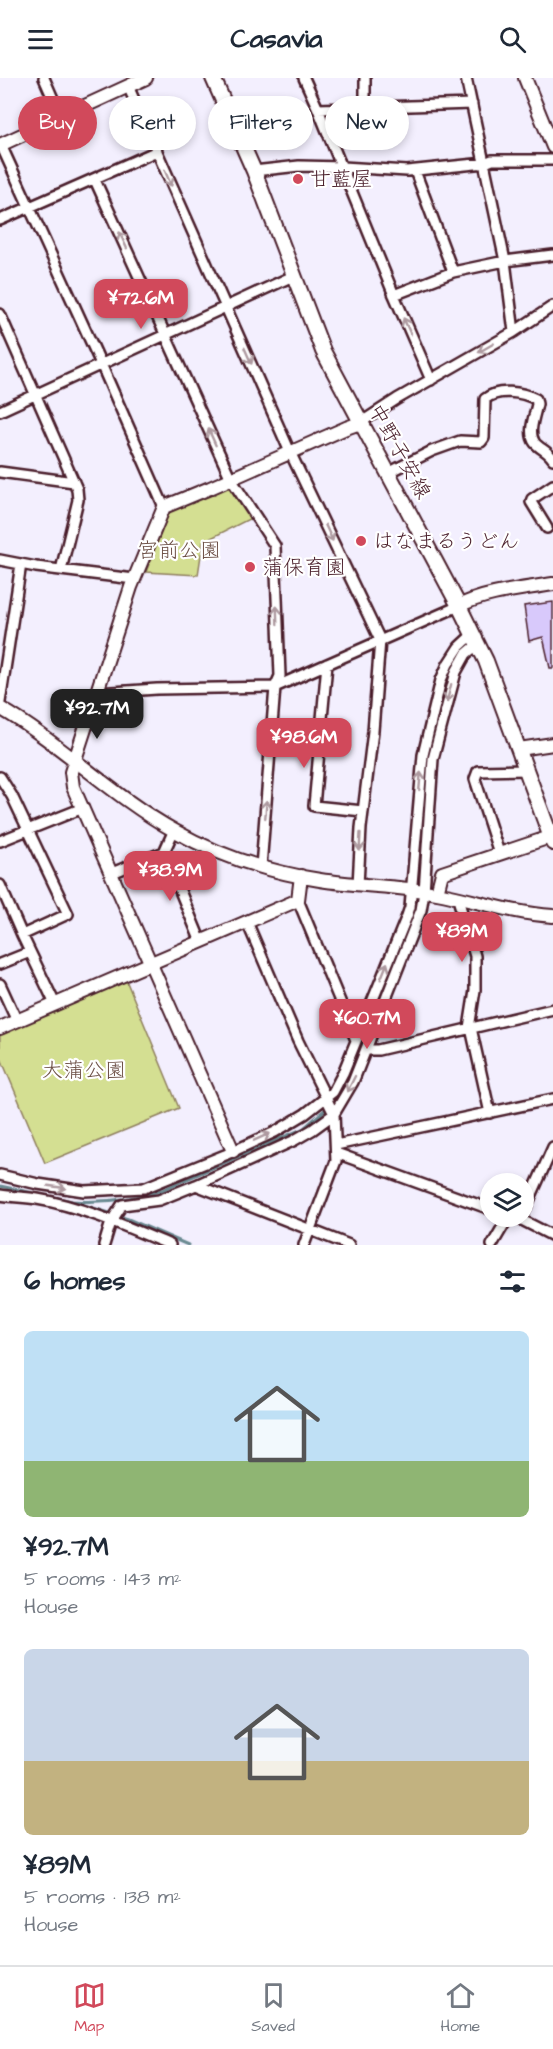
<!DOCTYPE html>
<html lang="en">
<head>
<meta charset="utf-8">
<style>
	body { margin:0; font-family:"Architects Daughter","Klee One",sans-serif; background:#f6f6f7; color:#1f2937; height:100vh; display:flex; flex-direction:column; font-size:22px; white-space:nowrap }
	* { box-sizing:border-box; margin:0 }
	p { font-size:20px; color:#747a83 }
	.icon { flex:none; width:33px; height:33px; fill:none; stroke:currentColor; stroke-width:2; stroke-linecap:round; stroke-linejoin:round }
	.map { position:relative; height:1167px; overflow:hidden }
	.details { display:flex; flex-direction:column; background:#fff; flex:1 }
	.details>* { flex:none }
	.hud { position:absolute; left:18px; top:18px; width:518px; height:54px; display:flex; gap:12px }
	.controls { position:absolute; left:480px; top:1095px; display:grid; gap:12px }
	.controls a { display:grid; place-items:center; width:54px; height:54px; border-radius:50%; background:#fff; box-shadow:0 3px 9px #0003; font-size:30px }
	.price { position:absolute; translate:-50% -51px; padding:0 14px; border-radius:12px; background:#d1495b; color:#fff; font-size:20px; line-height:39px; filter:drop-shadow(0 2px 3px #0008) }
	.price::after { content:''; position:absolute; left:50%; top:36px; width:18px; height:14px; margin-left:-9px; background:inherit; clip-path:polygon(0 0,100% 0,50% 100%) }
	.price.active { background:#222; color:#fff }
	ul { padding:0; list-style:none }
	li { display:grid; align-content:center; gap:12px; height:318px; padding:0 24px }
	li span { display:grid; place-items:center; height:186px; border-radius:9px; color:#555 }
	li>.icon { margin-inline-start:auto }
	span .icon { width:108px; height:108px; fill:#fffc; stroke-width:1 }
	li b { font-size:26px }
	h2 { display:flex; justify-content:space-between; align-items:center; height:72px; padding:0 24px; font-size:26px }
	.pill { padding:0 21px; border-radius:27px; background:#fff; box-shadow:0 3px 9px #0003; font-size:21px; line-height:54px }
	.pill.active { background:#d1495b; color:#fff }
	header { display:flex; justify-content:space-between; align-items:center; height:78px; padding:0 24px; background:#fff; font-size:27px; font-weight:700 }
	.tab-bar { display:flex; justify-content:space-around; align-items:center; height:84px; border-top:2px solid #e0e1e3; background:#fff; font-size:16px; color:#747a83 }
	.tab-bar a { display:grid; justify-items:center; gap:3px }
	.tab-bar .active { color:#d1495b }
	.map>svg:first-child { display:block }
	.green { fill:#d4df92; stroke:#8f7f5e; stroke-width:1.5 }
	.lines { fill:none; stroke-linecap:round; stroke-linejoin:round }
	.stream { stroke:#6a8a92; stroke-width:3 }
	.building { fill:#d8c9fb; stroke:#4a1f2b; stroke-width:1.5 }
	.minor-casing { stroke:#4a1f2b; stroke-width:14 }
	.tertiary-casing { stroke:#4a1f2b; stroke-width:16 }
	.secondary-casing { stroke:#4a1f2b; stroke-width:18 }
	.minor { stroke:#fff; stroke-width:9 }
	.tertiary { stroke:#fff; stroke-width:12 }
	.secondary { stroke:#fff; stroke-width:14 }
	.oneway { stroke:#ae9aa0 }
	.poi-dot { fill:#d1495b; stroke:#fff; stroke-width:2 }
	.labels { text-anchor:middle; stroke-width:4.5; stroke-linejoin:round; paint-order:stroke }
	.poi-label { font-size:21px; fill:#4a1f2b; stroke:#fff; text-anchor:start }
	.street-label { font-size:21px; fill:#4a1f2b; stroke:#fff }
	.park-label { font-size:21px; fill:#6c4f45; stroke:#fff }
</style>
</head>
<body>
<header><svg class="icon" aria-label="menu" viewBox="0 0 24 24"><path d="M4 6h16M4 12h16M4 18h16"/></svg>Casavia<svg class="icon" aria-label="search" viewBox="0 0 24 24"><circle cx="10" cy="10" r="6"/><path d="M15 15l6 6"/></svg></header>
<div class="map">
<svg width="553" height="1167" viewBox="0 0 553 1167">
	<rect width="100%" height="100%" fill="#f3effe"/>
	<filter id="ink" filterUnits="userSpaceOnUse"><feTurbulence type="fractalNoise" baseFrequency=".0167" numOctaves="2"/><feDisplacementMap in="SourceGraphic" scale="12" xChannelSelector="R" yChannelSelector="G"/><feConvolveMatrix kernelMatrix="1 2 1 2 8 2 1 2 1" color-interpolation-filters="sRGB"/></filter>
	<g filter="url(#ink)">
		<path class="green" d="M228,408l23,32 -48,24 -5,33 -52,-3 23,-61z
			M124,897l55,133 -134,55 -45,-107v-28z"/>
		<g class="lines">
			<path class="stream" d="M419,792l10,-113 18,-77 8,-17 6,-8
				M332,1025l17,-29 66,-162v-5
				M0,1108l72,15
				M72,1123c29,2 62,-2 90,-11l142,-62 23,-20
				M78,1125l50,16 60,26"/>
		</g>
		<path class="building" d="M553,524v66h-3l-7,-31 -14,4 -5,-35z"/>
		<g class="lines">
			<g class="minor-casing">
				<path id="minor" d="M44,0l17,39
					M304,0l14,31
					M365,0v29
					M466,0l39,183 9,71
					M128,8l162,366 90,188 -7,91 -12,97 -3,57
					M1,67l100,219 63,143
					M254,93l45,-5 44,1 64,4 78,-8 7,-3h61
					M415,93l38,101
					M95,102l136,299 44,67 5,130 -5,11 -14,180
					M0,142l157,-69
					M394,217l59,-23 52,-11 48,-6
					M0,236l77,175 1,11 -17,70
					M431,302l-37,-85 -76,-186 154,-5
					M0,333l293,-135
					M360,345l37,-24 117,-67 39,-26
					M0,394l74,10
					M388,395l44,-22 28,-10 21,1 3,-4 1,-39c13,-11 37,-7 51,0l1,5c-2,11 -10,29 -2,39 5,6 13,8 18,16
					M547,450l-16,-26 1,-3 21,-14
					M0,482l36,7 98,12
					M327,586l-13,142 49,5
					M97,615l60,-4 118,-2 184,-81
					M0,624l21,-138
					M0,699l12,19 56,118 -46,21 33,69
					M0,763l83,-33
					M164,774l37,90
					M499,775l-24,-74 3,-8 49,-1
					M112,795l52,-21 10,-22
					M0,807l22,50
					M458,821l17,57v34l-6,38
					M298,822l58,140
					M247,844l51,119 36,73 2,47 -32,84
					M0,886l30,-12
					M0,906l17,37
					M471,950l19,85
					M366,972h12l175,-41
					M336,1067l217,-46
					M336,1075l154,56
					M0,1097l38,9 46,7 60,-3 81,-33 50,-23 30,-18 28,-22 10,-19 64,-157 3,-9 13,-152 18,-75 7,-16 11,-17 14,-13
					M196,1107l97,-44 19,-11 22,-16 19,-32 68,-172 3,-18 9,-133 23,-87 10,-18 12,-10
					M0,1117c12,2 25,2 37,4 44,7 93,29 133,46
					M524,1134l29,-65
					M511,1138l9,3 33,17
					M104,1167l7,-23 11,-17 37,-5 37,-15 153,60
					M492,1167l17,-29"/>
			</g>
			<g class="tertiary-casing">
				<path id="tertiary" d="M525,0l28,69
					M0,67l146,-67
					M459,528c26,-14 65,-17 94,-22
					M0,630c62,36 112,88 175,123 44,25 95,41 145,49 39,6 79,6 117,13 41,8 74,20 116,23
					M519,671l34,-5
					M437,815l5,-20 111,-37
					M0,950l298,-128 3,-24
					M233,1073l-160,-364 -2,-15 60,-185 33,-80 46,-19 136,-60 14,-5"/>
			</g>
			<g class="secondary-casing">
				<path id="secondary" d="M213,0l41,93 69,180 136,255 27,55 67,182"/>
			</g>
			<use href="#minor" class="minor"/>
			<use href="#tertiary" class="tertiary"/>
			<use href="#secondary" class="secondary"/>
		</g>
		<defs><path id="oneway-shaft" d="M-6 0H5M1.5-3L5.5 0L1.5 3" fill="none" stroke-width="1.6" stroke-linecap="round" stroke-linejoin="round" transform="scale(1.5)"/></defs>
		<g class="oneway">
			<use href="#oneway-shaft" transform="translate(168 100) rotate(66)"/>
			<use href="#oneway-shaft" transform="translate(123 162) rotate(-115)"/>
			<use href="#oneway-shaft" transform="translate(407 248) rotate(-114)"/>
			<use href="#oneway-shaft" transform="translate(486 270) rotate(150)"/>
			<use href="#oneway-shaft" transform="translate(248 278) rotate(66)"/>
			<use href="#oneway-shaft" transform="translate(212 359) rotate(-114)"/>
			<use href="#oneway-shaft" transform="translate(329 455) rotate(65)"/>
			<use href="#oneway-shaft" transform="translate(277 537) rotate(-92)"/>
			<use href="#oneway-shaft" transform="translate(449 615) rotate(104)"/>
			<use href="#oneway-shaft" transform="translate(420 703) rotate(-85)"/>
			<use href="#oneway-shaft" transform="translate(266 731) rotate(-85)"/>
			<use href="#oneway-shaft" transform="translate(360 764) rotate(93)"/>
			<use href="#oneway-shaft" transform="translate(384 893) rotate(-68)"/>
			<use href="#oneway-shaft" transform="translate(351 1006) rotate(117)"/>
			<use href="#oneway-shaft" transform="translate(262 1059) rotate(-24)"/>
			<use href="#oneway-shaft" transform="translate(57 1109) rotate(8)"/>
		</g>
	</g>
	<g class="poi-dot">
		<circle cx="298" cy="101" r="6"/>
		<circle cx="361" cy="463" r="6"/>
		<circle cx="250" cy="489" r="6"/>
	</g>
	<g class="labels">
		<g class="poi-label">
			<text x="310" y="108">甘藍屋</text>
			<text x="373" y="470">はなまるうどん</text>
			<text x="262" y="496">蒲保育園</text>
		</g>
		<g class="street-label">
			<text transform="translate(400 373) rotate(61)" y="7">中野子安線</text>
		</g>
		<g class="park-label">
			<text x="179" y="479">宮前公園</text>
			<text x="84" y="999">大蒲公園</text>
		</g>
	</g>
</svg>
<div class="controls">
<a><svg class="icon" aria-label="layers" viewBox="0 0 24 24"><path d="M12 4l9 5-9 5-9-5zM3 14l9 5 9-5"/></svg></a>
</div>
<b class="price" style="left:141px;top:252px">¥72.6M</b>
<b class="price active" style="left:97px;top:662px">¥92.7M</b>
<b class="price" style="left:304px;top:691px">¥98.6M</b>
<b class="price" style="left:170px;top:824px">¥38.9M</b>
<b class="price" style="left:462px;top:885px">¥89M</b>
<b class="price" style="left:367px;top:972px">¥60.7M</b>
<div class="hud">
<a class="pill active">Buy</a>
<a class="pill">Rent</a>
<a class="pill">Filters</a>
<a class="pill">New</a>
</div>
</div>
<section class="details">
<h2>6 homes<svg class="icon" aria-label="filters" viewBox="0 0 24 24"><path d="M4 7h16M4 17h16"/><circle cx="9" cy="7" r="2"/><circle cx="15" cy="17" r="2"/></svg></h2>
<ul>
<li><span style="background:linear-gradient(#bfe0f5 70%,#8fb573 0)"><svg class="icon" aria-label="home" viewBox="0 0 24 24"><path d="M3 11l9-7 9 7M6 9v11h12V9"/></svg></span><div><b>¥92.7M</b><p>5 rooms · 143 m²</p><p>House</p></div></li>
<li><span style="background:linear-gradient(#c9d6e8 60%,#c2b280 0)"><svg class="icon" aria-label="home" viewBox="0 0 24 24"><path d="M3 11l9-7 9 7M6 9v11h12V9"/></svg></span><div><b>¥89M</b><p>5 rooms · 138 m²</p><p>House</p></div></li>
</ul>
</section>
<nav class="tab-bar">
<a class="active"><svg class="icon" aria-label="map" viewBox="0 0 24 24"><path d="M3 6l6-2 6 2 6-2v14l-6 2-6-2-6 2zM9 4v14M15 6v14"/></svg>Map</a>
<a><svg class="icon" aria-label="saved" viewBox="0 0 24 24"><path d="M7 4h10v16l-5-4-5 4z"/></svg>Saved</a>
<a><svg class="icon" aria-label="home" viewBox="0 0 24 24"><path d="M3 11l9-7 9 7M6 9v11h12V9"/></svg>Home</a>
</nav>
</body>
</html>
